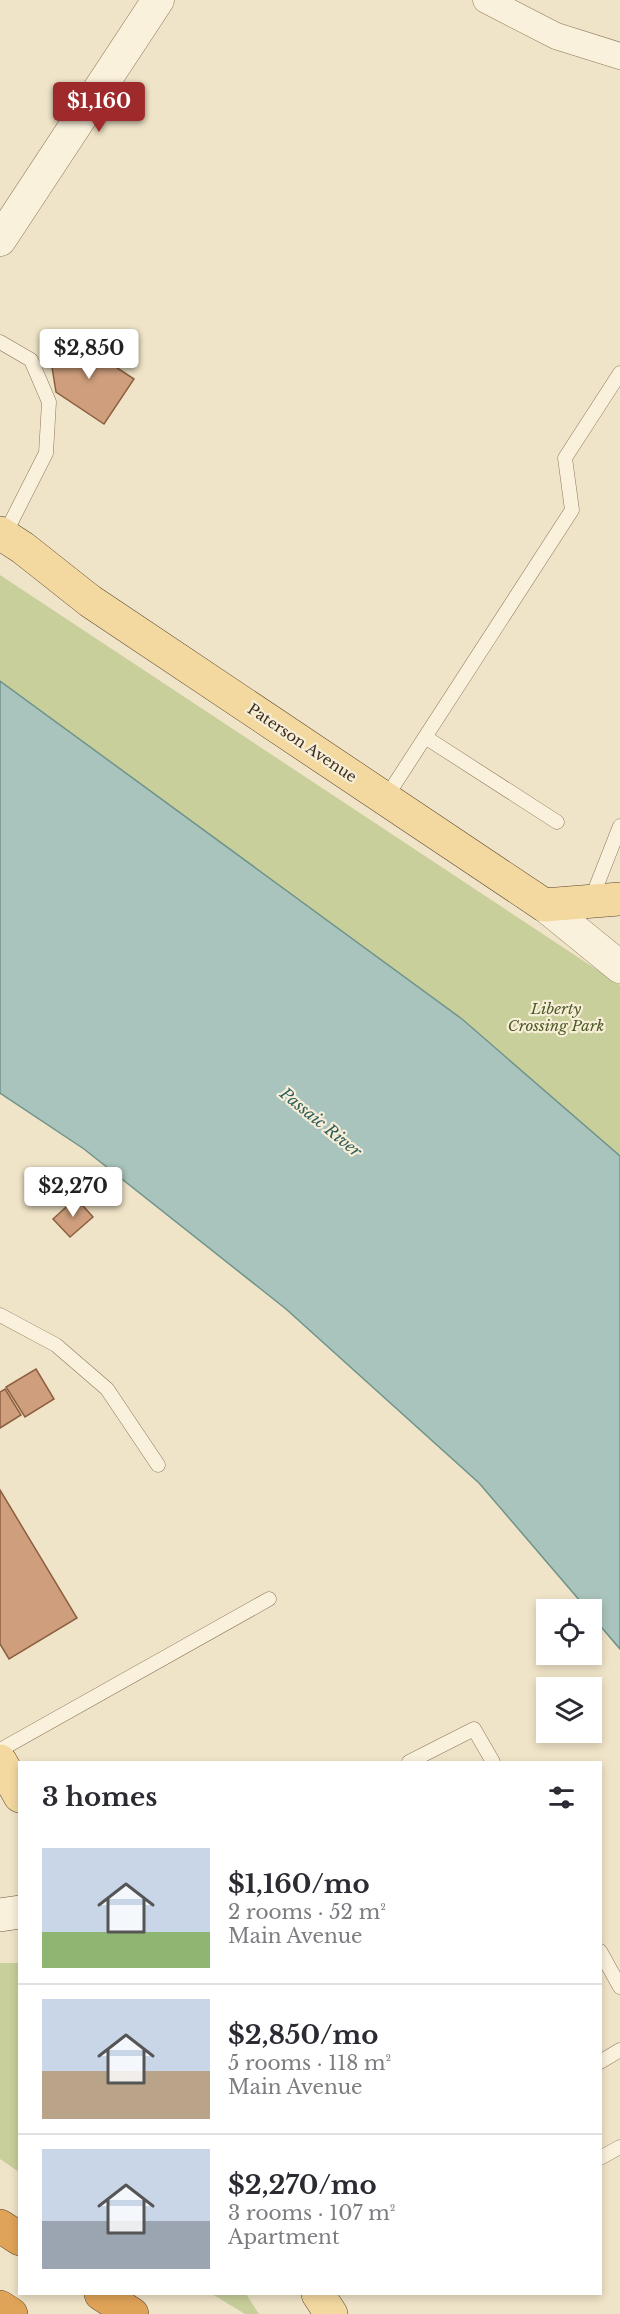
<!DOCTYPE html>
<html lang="en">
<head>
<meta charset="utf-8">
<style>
	body { margin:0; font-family:"Libre Baskerville",serif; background:#f7f7f7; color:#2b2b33; height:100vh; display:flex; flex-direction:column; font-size:22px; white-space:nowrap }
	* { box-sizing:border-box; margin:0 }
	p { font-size:20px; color:#7c7c81 }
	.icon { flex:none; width:33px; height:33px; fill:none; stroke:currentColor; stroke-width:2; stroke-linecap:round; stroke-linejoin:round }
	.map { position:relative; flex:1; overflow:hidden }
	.drawer { position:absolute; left:18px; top:1761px; width:584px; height:534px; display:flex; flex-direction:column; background:#fff; border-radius:0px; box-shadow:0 3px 9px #0003 }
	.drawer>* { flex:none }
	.controls { position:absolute; left:536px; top:1599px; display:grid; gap:12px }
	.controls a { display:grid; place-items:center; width:66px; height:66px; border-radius:0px; background:#fff; box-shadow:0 3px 9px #0003; font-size:30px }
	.price { position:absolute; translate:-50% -51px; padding:0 14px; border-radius:6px; background:#fff; color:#222; font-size:20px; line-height:39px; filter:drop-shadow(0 2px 3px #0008) }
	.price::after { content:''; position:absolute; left:50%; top:36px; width:18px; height:14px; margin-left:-9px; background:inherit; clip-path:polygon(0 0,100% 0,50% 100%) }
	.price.on { background:#9e2a2b; color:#fff }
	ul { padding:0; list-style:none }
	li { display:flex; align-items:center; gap:18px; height:150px; padding:0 24px }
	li+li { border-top:2px solid #e1e1e2 }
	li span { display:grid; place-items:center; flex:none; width:168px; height:120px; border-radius:0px; color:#555 }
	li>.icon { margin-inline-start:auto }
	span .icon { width:72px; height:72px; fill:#fffc; stroke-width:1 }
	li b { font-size:26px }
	h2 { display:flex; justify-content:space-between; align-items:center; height:72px; padding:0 24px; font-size:26px }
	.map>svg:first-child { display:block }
	.green { fill:#c9cf9b }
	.water { fill:#a9c4bc; stroke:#6f938a; stroke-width:1.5 }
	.building { fill:#cf9f7d; stroke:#8d5f41; stroke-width:1.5 }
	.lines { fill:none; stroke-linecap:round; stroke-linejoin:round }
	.service-casing { stroke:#8d765c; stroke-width:15 }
	.minor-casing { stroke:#8d765c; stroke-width:27 }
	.tertiary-casing { stroke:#8d765c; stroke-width:33 }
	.secondary-casing { stroke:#6f573f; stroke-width:34 }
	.primary-casing { stroke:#5b4430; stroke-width:34 }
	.motorway-casing { stroke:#5b4430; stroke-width:34 }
	.service { stroke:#faf1dc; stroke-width:14 }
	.minor { stroke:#faf1dc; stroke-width:26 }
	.tertiary { stroke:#faf1dc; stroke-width:32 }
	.secondary { stroke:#faf1dc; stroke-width:33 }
	.primary { stroke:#f3d9a0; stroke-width:33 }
	.motorway { stroke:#e0a458; stroke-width:33 }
	.labels { text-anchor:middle; stroke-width:4.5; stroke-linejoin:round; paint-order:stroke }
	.street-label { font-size:15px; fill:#3d2e20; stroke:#f7eed8 }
	.park-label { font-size:15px; font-style:italic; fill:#4d5a26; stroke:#f7eed8 }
	.water-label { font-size:16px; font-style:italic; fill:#2f5d5a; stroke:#f7eed8 }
</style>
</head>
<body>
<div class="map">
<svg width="620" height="2314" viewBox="0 0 620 2314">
	<rect width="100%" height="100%" fill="#f0e4c8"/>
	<path class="green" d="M0,575l620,410v171l-158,-137 -462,-338z
		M0,1963h19v209l-19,-13z
		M212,2294h34l13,20h-14z"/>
	<path class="water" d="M0,681l462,338 158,137v493l-29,-34v-5l-4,-1 -108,-126 -193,-174 -202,-160 -84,-56z"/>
	<path class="building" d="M69,336l65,43 -30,45 -48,-32 -5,-31z
		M76,1198l17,19 -23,20 -17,-18z
		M36,1369l18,30 -29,18 -19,-30z
		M5,1389l16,26 -21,13v-36z
		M0,1490l77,128 -68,41 -9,-15z"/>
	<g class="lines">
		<g class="service-casing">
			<path id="service" d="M0,342l31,18 18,42 -3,51 -42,83
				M425,737l132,85
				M385,799l187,-289 -7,-52 55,-85
				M591,900l29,-74
				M0,1315l56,30 51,44 51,76
				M0,1750l269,-151
				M409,1762l65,-33 19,33
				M600,1951l20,36
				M600,2062l20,-12
				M600,2158l20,-11"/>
		</g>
		<g class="minor-casing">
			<path id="minor" d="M486,0l70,36 64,20"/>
		</g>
		<g class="tertiary-casing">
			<path id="tertiary" d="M0,240l158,-240
				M544,905l76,62"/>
		</g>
		<g class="secondary-casing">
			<path id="secondary" d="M0,1915l20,-3"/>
		</g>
		<g class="primary-casing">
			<path id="primary" d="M0,533l23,15 67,53 454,304 76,-6
				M0,1761l20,35
				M318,2294l13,20"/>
		</g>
		<g class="motorway-casing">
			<path id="motorway" d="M0,2226l20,13
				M101,2294l31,20
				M0,2307l11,7"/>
		</g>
		<use href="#service" class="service"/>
		<use href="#minor" class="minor"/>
		<use href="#tertiary" class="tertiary"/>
		<use href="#secondary" class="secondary"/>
		<use href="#primary" class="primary"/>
		<use href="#motorway" class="motorway"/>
	</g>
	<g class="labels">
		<g class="street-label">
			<text transform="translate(302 743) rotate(34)" y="5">Paterson Avenue</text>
		</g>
		<g class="park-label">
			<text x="556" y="1014">Liberty<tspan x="556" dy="17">Crossing Park</tspan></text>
		</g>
		<g class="water-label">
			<text transform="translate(321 1122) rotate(39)" y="6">Passaic River</text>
		</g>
	</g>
</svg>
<div class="controls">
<a><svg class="icon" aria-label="locate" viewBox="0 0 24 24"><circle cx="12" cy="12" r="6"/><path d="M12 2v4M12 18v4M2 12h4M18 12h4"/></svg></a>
<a><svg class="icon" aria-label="layers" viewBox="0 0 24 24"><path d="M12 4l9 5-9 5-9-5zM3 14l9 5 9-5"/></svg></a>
</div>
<b class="price on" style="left:99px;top:133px">$1,160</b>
<b class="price" style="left:89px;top:380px">$2,850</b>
<b class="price" style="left:73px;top:1218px">$2,270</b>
<section class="drawer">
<h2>3 homes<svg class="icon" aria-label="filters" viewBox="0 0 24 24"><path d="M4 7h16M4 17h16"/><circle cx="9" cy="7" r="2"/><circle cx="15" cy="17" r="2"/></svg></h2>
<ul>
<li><span style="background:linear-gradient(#c9d6e8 70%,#8fb573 0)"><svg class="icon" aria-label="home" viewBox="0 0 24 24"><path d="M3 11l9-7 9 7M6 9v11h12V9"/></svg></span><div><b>$1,160/mo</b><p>2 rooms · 52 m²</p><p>Main Avenue</p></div></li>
<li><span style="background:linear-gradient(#c9d6e8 60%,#b9a48a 0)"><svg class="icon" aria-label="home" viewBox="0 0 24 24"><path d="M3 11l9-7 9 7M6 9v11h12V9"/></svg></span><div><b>$2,850/mo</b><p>5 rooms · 118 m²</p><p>Main Avenue</p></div></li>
<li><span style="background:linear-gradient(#c9d6e8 60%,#9aa5b1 0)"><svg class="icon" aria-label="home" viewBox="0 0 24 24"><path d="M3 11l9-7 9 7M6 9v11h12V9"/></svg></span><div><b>$2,270/mo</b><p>3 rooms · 107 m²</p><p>Apartment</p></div></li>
</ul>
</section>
</div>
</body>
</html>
